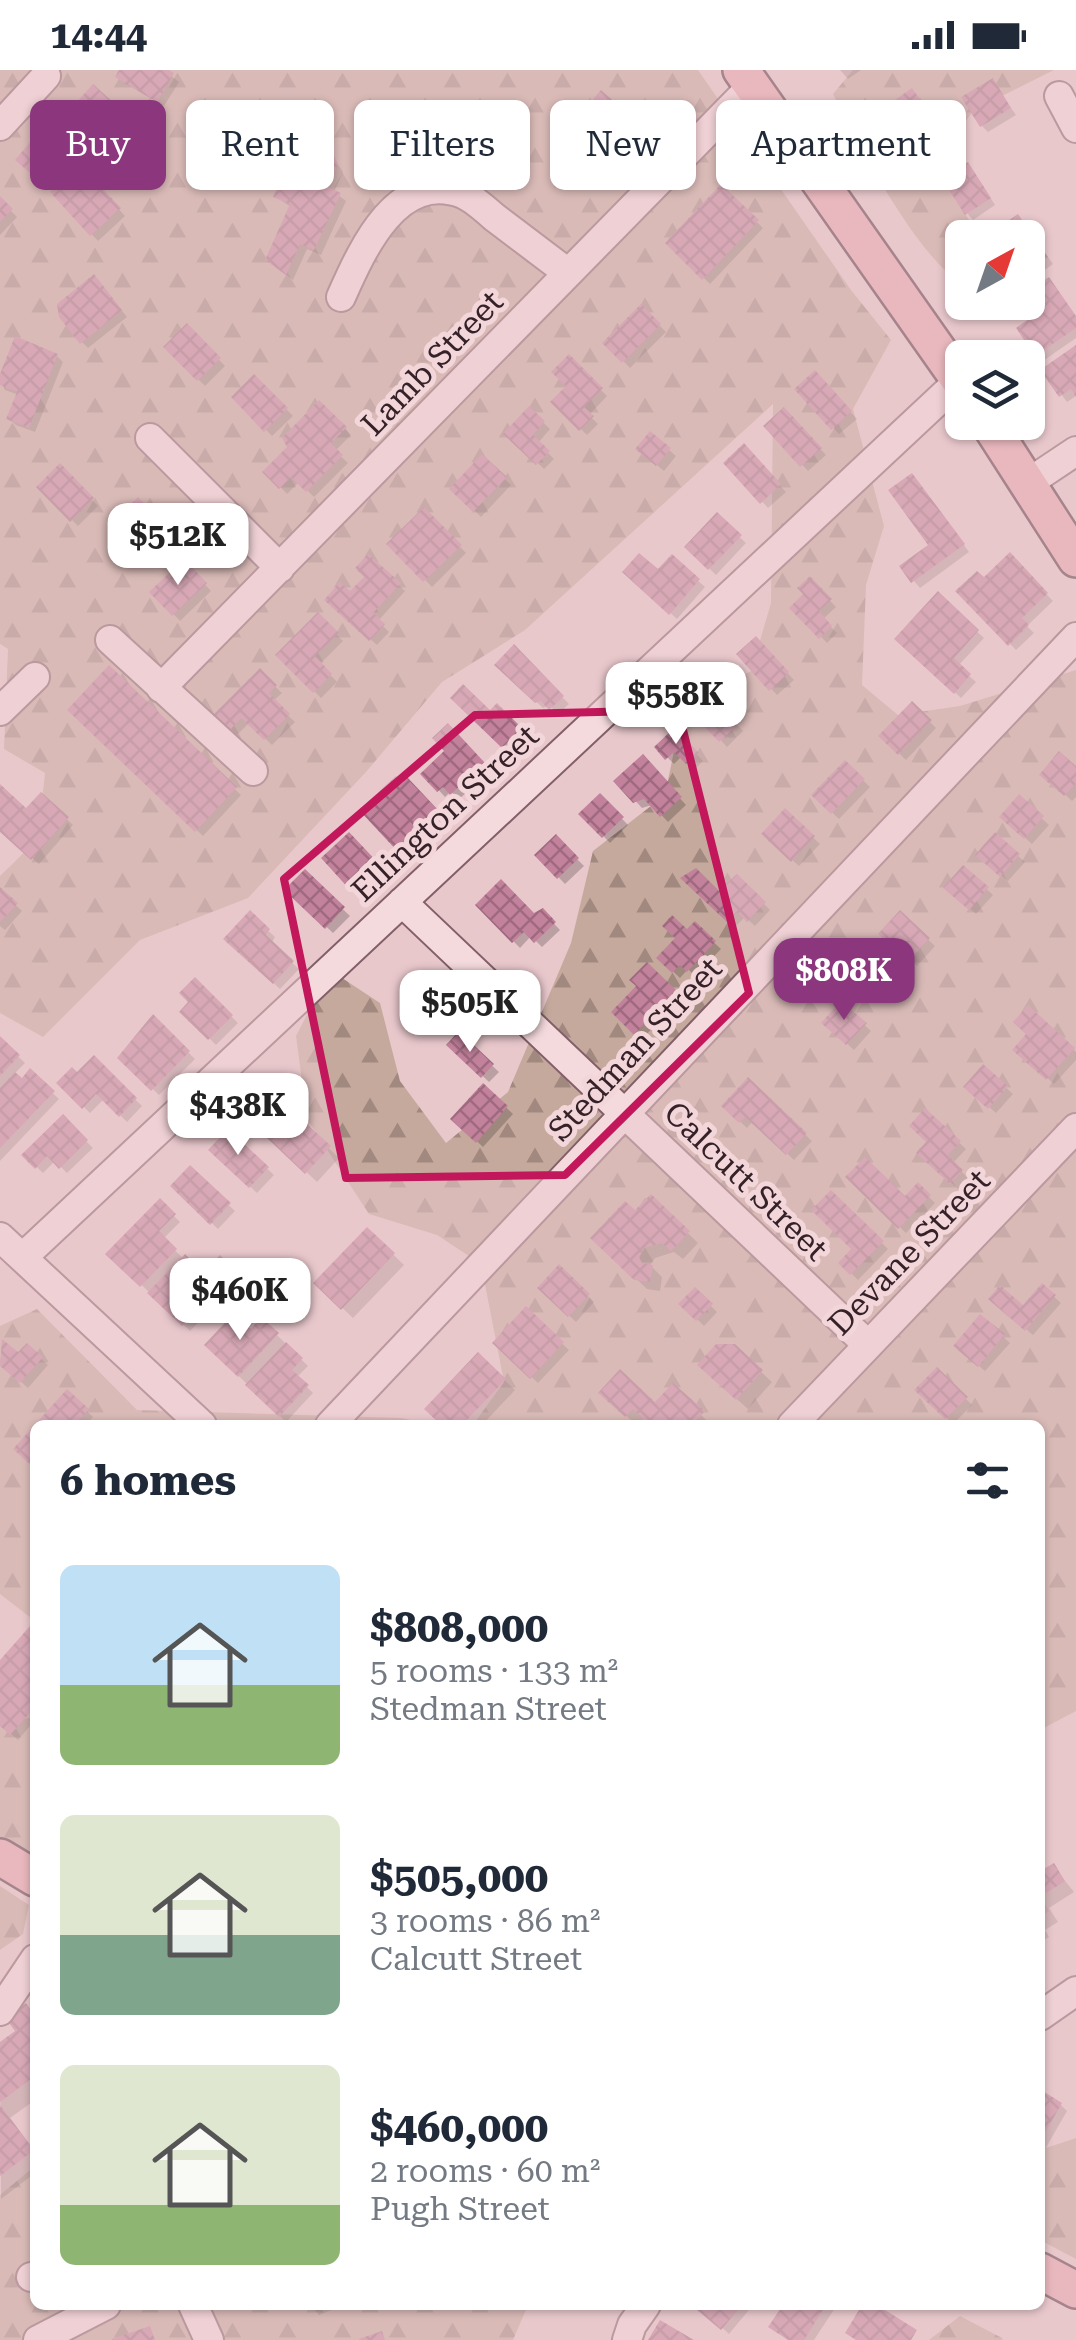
<!DOCTYPE html>
<html lang="en">
<head>
<meta charset="utf-8">
<style>
	body { margin:0; font-family:"Roboto Serif",serif; background:#f2f2f3; color:#1f2937; height:100vh; display:flex; flex-direction:column; font-size:38px; white-space:nowrap }
	* { box-sizing:border-box; margin:0 }
	p { font-size:32px; color:#747a83 }
	.icon { flex:none; width:55px; height:55px; fill:none; stroke:currentColor; stroke-width:2; stroke-linecap:round; stroke-linejoin:round }
	.map { position:relative; flex:1; overflow:hidden }
	.side { position:absolute; left:30px; top:1350px; width:1015px; height:890px; display:flex; flex-direction:column; background:#fff; border-radius:15px; box-shadow:0 2px 8px #0004 }
	.side>* { flex:none }
	.hud { position:absolute; left:30px; top:30px; width:1018px; height:90px; display:flex; gap:20px }
	.needle { width:65px; rotate:40deg }
	.controls { position:absolute; left:945px; top:150px; display:grid; gap:20px }
	.controls a { display:grid; place-items:center; width:100px; height:100px; border-radius:15px; background:#fff; box-shadow:0 2px 8px #0004; font-size:50px }
	.price { position:absolute; translate:-50% -85px; padding:0 22px; border-radius:20px; background:#fff; color:#222; font-size:32px; line-height:65px; filter:drop-shadow(0 2px 5px #0008) }
	.price::after { content:''; position:absolute; left:50%; top:60px; width:30px; height:22px; margin-left:-15px; background:inherit; clip-path:polygon(0 0,100% 0,50% 100%) }
	.price.selected { background:#8b367d; color:#fff }
	ul { padding:0; list-style:none }
	li { display:flex; align-items:center; gap:30px; height:250px; padding:0 30px }
	li span { display:grid; place-items:center; flex:none; width:280px; height:200px; border-radius:15px; color:#555 }
	li>.icon { margin-inline-start:auto }
	span .icon { width:120px; height:120px; fill:#fffc; stroke-width:1 }
	li b { font-size:42px }
	h2 { display:flex; justify-content:space-between; align-items:center; height:120px; padding:0 30px; font-size:42px }
	.tag { padding:0 35px; border-radius:15px; background:#fff; box-shadow:0 2px 8px #0004; font-size:35px; line-height:90px }
	.tag.selected { background:#8b367d; color:#fff }
	.status { display:flex; justify-content:space-between; align-items:center; height:70px; padding:0 50px; background:#fff; direction:ltr }
	.status svg { height:28px; fill:currentColor }
	.map>svg:first-child { display:block }
	.forest { fill:url(#forest-firs) }
	.shadow { fill:#0003 }
	.building { fill:url(#building-cross-hatch) }
	.lines { fill:none; stroke-linecap:round; stroke-linejoin:round }
	.minor-casing { stroke:#835f69; stroke-width:32 }
	.major-casing { stroke:#52323d; stroke-width:40 }
	.minor { stroke:#f5dadd; stroke-width:28 }
	.major { stroke:#e8a4ad; stroke-width:35 }
	.marked { fill:none; stroke:#c2185b; stroke-width:8; stroke-linejoin:round }
	.labels { text-anchor:middle; stroke-width:10; stroke-linejoin:round; paint-order:stroke }
	.street-label { font-size:32px; fill:#352128; stroke:#f2d6d9 }
</style>
</head>
<body>
<div class="status"><b>14:44</b><svg viewBox="0 0 49 12"><path d="M0 12V9h3v3zM5 12V6h3v6zM10 12V3h3v9zM15 12V0h3v12zM26 1h20v11H26zM47 4h2v5h-2z"/></svg></div>
<div class="map">
<svg width="1076" height="2270" viewBox="0 0 1076 2270">
	<defs>
		<pattern id="forest-firs" width="22" height="20" patternUnits="userSpaceOnUse" patternTransform="scale(2.5)"><rect width="22" height="20" fill="#c6a99d"/><path d="M5 1l3.5 6h-7zM16 11l3.5 6h-7z" fill="#a28980"/></pattern>
		<pattern id="building-cross-hatch" width="8" height="8" patternUnits="userSpaceOnUse" patternTransform="scale(2.5)"><rect width="8" height="8" fill="#c3829c"/><path d="M0 0l8 8M0 8l8-8" fill="none" stroke="#9f6a7f"/></pattern>
	</defs>
	<rect width="100%" height="100%" fill="#e9c8cc"/>
	<path class="forest" d="M0,0h698l153,220 40,50 -38,69 31,117 -18,59 -4,100 36,30 62,-9 116,-36v1041l-36,19v-305h-567l31,-43 -23,-118 -44,-29 -68,-21 -62,-95 -11,-83 34,-66 50,33 20,78 46,62 62,-51 63,-149 22,-92 72,-56 18,-88 68,-36 20,-68 2,-199 -248,226 -83,52 -76,90 -118,126 -108,42 -97,97 -43,-24v-137l38,-37 7,-66 -41,-24 4,-100 -8,-5z
		M853,0h201l-80,40 -31,41 3,30 33,56 -17,1v45c-43,-23 -106,-142 -129,-189z
		M37,1239l100,101 264,8 35,7h-401v196l-35,-27v-268z
		M35,1647v161l-35,-31v-128l4,3z
		M0,1816l29,19 -6,29 -23,16z
		M1076,2068v121l-36,-19v-90z
		M35,2096v139h493l-15,35h-513v-145z
		M960,2246l42,22 1,2h-74z"/>
	<path class="shadow" d="M122,0h42l15,12 -15,24 -40,-23z
		M840,0h21l-13,9z
		M992,11l24,34 -28,17 -6,-6z
		M93,18l36,33 -21,24 -22,-20 8,-9z
		M918,27l29,41 -29,21 -7,-7z
		M618,55l22,2 6,7 -41,47 -36,-31 27,-1z
		M42,63l19,17 -23,27 -19,-17z
		M329,81l14,21 -9,20 12,9 -25,54 -14,-6 -14,31 -18,-14 16,-59 -15,-10 37,-9z
		M974,102l21,33 -22,15 -6,-7z
		M91,109l34,37 -27,25 -45,-49 26,-2z
		M721,118l42,40 -53,56 -42,-41z
		M0,130l17,17 -17,18z
		M1024,154l29,40 -25,18v-44z
		M1048,210l28,37v21l-33,23 -6,-6 -9,-60z
		M100,214l27,33 -39,31 -6,-6z
		M641,237l25,25 -36,36 -24,-25z
		M187,257l38,39 -20,20 -39,-39z
		M1076,278v48l-9,6 -24,-32z
		M57,286l6,6 -28,70 -19,-7 -7,-7 10,-23 -14,-5 -5,-10z
		M569,288l38,38 -18,19 9,9 -11,11 -33,-33 16,-16z
		M815,303l42,46 -18,15 -41,-45z
		M254,307l39,39 -21,20 -38,-39z
		M319,334l32,31 -16,16 13,12 -34,34 -15,-15 -12,12 -21,-22 24,-24z
		M529,339l21,20 -12,14 16,16 -10,10 -37,-35z
		M784,340l42,45 -18,16 -41,-45z
		M651,364l25,22 -12,15 -19,-16z
		M744,377l42,45 -18,16 -41,-45z
		M483,388l28,27 -30,32 -28,-28z
		M60,397l38,39 -20,20 -39,-39z
		M918,412l51,70 -49,36 -18,-21 29,-22z
		M138,431l39,39 -21,20 -38,-39z
		M424,440l42,43 -34,34 -42,-43z
		M717,446l29,27 -30,32 -29,-28z
		M1010,486l43,45 -26,25 7,7 -18,17 -57,-59 25,-10z
		M368,487l37,34 -27,30 11,11 -12,13 -50,-45 24,-5 16,-18z
		M672,487l33,30 -28,32 -52,-47 33,1z
		M184,492l27,29 -31,30 -28,-29z
		M810,510l26,27 -13,12 14,14 -10,10 -34,-35 14,-14z
		M938,525l46,43 -26,28 18,16 -15,16 -64,-60z
		M318,546l25,25 -23,23 17,18 -16,16 -43,-43z
		M756,569l38,41 -17,15 -38,-40z
		M514,578l55,56 -11,10 -8,-8 -7,2 -46,-43z
		M109,599l132,126 -38,41 -133,-126z
		M260,602l22,21 -9,8 22,21 -23,23 -23,-22 -12,12 -20,-20z
		M706,621l37,40 -16,16 -38,-41z
		M454,628l36,16 7,-8 29,30 -16,17z
		M912,634l24,24 -30,32 -25,-24z
		M448,656l42,45 -32,29 -7,-9 -6,6 -21,-23 24,-23z
		M675,661l28,30 -8,8 -13,-13 -8,8 -17,-17z
		M643,688l43,47 -18,17 -16,-17 -10,3 -25,-27z
		M845,693l25,24 -31,32 -25,-24z
		M1076,700v27l-4,4 -29,-27z
		M407,711l38,39 -39,36 -43,-45z
		M0,718l27,23 14,-16 32,30 -34,39 -39,-34z
		M600,726l28,29 -18,18 -28,-29z
		M1019,728l30,27 -17,19 -30,-27z
		M785,742l35,32 -21,22 -35,-32z
		M349,765l37,40 -7,6 7,7 -11,10 -8,-8 -7,7 -36,-39z
		M995,766l30,26 -17,19 -30,-26z
		M556,768l28,28 -19,18 -28,-29z
		M964,798l29,27 -17,19 -29,-27z
		M305,803l45,43 -17,17 -45,-43z
		M737,807l33,33 -15,16 -10,-9 -10,10 -51,-49 35,17z
		M0,820l22,21 -17,19 -5,-4z
		M478,835l55,11 9,-5 18,19 -18,17 -11,-11 -11,12z
		M250,844l25,23 -4,7 28,25 -19,20 -53,-50z
		M900,844l35,32 -18,20 -35,-32z
		M695,855l26,24 -26,27 -7,-7 -8,9 -21,-20z
		M647,895l34,33 -39,41 -28,-27 25,-26z
		M195,911l43,42 -22,22 -33,-33 9,-10z
		M842,934l29,27 -17,19 -29,-27z
		M1028,939l48,43v8l-22,24 -38,-34 14,-16z
		M153,948l42,41 -36,36 -39,-37z
		M459,965l40,37 -10,10 -39,-37z
		M0,969l25,24 -11,11 8,7 8,-9 29,27 -59,62z
		M94,989l48,47 -15,16 -23,-23 -14,14 -31,-30 18,-7z
		M983,997l30,27 -17,19 -30,-27z
		M748,1011l64,60 -18,19 -41,-39 -6,7 -23,-22z
		M483,1016l30,28 -30,33 -30,-28z
		M925,1042l41,37 -13,14 15,15 -10,11 -38,-36 9,-11z
		M295,1046l44,42 -22,24 -65,-61 34,5z
		M63,1048l30,30 -26,25 -12,-12 -12,12 -19,-18z
		M228,1062l46,43 -17,18 -45,-43z
		M190,1099l45,42 -17,18 -45,-43z
		M848,1107l57,23 13,-14 17,17 -29,30z
		M831,1123l57,56 -30,31 -17,-17 13,-13z
		M651,1127l47,46 -15,16 -9,-7 -19,6 -5,7 12,12 -2,14 -13,-2 -53,-51 41,-24z
		M160,1132l20,20 -17,17 21,20 19,17 17,-17 21,19 -51,53 -81,-77z
		M368,1160l36,35 -51,53 -37,-35z
		M559,1198l35,34 -18,20 -36,-34z
		M1042,1216l19,17 -28,32 -35,-30 25,4z
		M695,1220l22,22 -13,14 -22,-22z
		M526,1240l43,40 -31,33 -43,-40z
		M981,1247l29,26 -25,28 -22,-19z
		M262,1250l46,46 -11,11 16,16 -27,29 -79,-77 44,-13z
		M3,1272l15,14 9,-10 21,19 -20,23 -28,-25z
		M734,1277l38,35 -24,27 -38,-34z
		M479,1286l36,34 -33,35h-38z
		M937,1300l35,35 -19,19 -35,-34z
		M673,1316l38,39h-58l-8,-7 -9,7 -34,-32 53,13z
		M67,1322l26,25 -7,8h-49z
		M35,1564v86l-17,20 -18,-16v-60z
		M1053,1796l21,26 -25,16 9,14 -13,8 4,7 -9,5v-68z
		M35,1945v85l-25,18 25,33v22l-34,26 -1,-154z
		M1040,2031l21,4 6,6 -27,47z
		M311,2235h33l-25,10z
		M698,2235h55l-24,29z
		M786,2235h51l-23,35h-26z"/>
	<path class="building" d="M119,0h50l5,3 -17,29 -42,-25z
		M993,8l18,30 -31,19 -19,-30z
		M93,14l32,29 -25,28 -18,-16 8,-9 -14,-13z
		M912,18l30,43 -33,23 -30,-43z
		M601,20l41,36 -45,51 -32,-28 19,-13 12,10 19,-22 -25,-21z
		M41,59l15,13 -26,31 -15,-13z
		M329,76l9,18 -10,23 13,6 -27,57 -14,-6 -14,31 -21,-15 25,-56 -17,-7 11,-25 28,13z
		M968,92l23,36 -26,17 -23,-36z
		M68,105l11,12 12,-11 30,32 -31,28 -40,-44z
		M721,114l38,36 -57,60 -37,-37z
		M0,126l13,13 -13,13z
		M1018,144l30,43 -20,14v-33h-44z
		M94,204l28,36 -42,34 -21,-27 -2,-13z
		M1049,207l27,39v12l-41,28 -19,-28 11,-8 -12,-18h13v-11z
		M641,234l20,20 -39,39 -20,-20z
		M187,253l34,35 -24,23 -34,-34z
		M15,266l43,18 -29,74 -23,-9 11,-27 -17,-7v-11z
		M1076,275v52l-5,-8 -12,8 -19,-27z
		M569,284l34,34 -19,19 10,9 -15,15 -29,-29 16,-16 -15,-14z
		M815,300l37,41 -21,19 -37,-41z
		M254,304l34,34 -24,24 -33,-35z
		M319,330l28,27 -16,16 12,12 -37,37 -15,-15 -12,12 -17,-17 25,-25 -5,-9z
		M529,336l16,15 -12,14 17,16 -14,14 -33,-31z
		M784,337l38,41 -22,19 -37,-41z
		M650,361l21,17 -15,18 -21,-17z
		M744,373l37,41 -21,20 -37,-41z
		M482,384l25,23 -34,35 -24,-23z
		M60,393l34,35 -24,24 -34,-35z
		M912,403l53,71 -54,39 -12,-17 29,-21 -40,-55z
		M138,427l34,35 -24,24 -33,-35z
		M424,437l38,38 -39,37 -37,-38z
		M717,442l25,23 -34,35 -24,-23z
		M1010,482l38,41 -26,25 7,7 -21,21 -53,-55 22,-20 7,6z
		M639,483l19,16 14,-15 28,25 -31,36 -47,-43z
		M368,484l33,29 -28,30 12,11 -16,17 -45,-41 16,-18 10,9 14,-14 -9,-9z
		M184,489l23,24 -35,33 -23,-24z
		M810,506l22,23 -13,12 13,15 -13,13 -30,-31 14,-14 -6,-6z
		M938,521l41,39 -25,28 17,16 -17,20 -60,-55z
		M318,542l21,21 -24,23 17,18 -19,19 -38,-38z
		M756,566l33,36 -20,19 -33,-37z
		M514,574l50,52 -15,14 -8,-9 -6,2 -41,-38z
		M109,595l128,122 -42,45 -128,-122z
		M260,598l17,17 -8,8 21,21 -26,26 -23,-22 -12,13 -16,-16z
		M463,614l27,26 7,-7 25,25 -20,20 -52,-50z
		M706,617l33,36 -20,19 -34,-36z
		M912,631l20,19 -34,35 -20,-19z
		M448,653l37,40 -35,32 -7,-8 -6,5 -17,-18 24,-23 -12,-13z
		M675,657l24,26 -13,11 -12,-12 -9,8 -11,-13z
		M1059,681l17,15v17l-12,13 -25,-21z
		M643,684l39,43 -22,20 -16,-18 -11,4 -20,-22z
		M845,690l20,19 -34,35 -20,-19z
		M396,706l6,7 5,-6 33,35 -42,40 -39,-42z
		M0,714l26,24 15,-16 28,25 -38,43 -31,-28z
		M600,723l24,24 -22,21 -24,-24z
		M1019,724l25,22 -20,23 -25,-22z
		M785,738l30,28 -24,26 -30,-28z
		M349,762l33,35 -7,6 6,7 -14,13 -7,-8 -8,7 -31,-34z
		M995,762l25,22 -20,23 -25,-22z
		M556,764l23,24 -22,21 -23,-24z
		M963,795l26,22 -20,23 -26,-22z
		M696,798l23,23 18,-17 29,28 -19,20 -10,-10 -10,10 -47,-44z
		M305,799l40,38 -20,22 -41,-39z
		M501,809l33,34 9,-5 13,14 -22,21 -10,-11 -12,11 -37,-38z
		M0,817l18,16 -18,19z
		M250,840l20,19 -4,6 28,26 -21,23 -50,-45z
		M900,840l30,28 -21,23 -31,-27z
		M672,845l15,14 8,-8 21,20 -29,31 -7,-7 -8,8 -16,-15 19,-20 -13,-12z
		M647,892l29,28 -42,45 -23,-23 25,-26 -7,-6z
		M195,907l38,38 -25,25 -29,-28 9,-10 -9,-9z
		M841,931l26,22 -21,22 -25,-22z
		M1028,935l47,43 -29,32 -34,-30 14,-16 -13,-12z
		M153,944l37,37 -39,40 -34,-33z
		M459,961l35,33 -13,14 -35,-33z
		M0,966l20,19 -20,21z
		M94,985l43,43 -18,19 -23,-23 -14,15 -26,-26 16,-16 5,5z
		M983,994l25,22 -20,23 -25,-22z
		M30,998l25,23 -55,57v-60l15,-16 7,6z
		M748,1007l59,56 -21,22 -41,-38 -6,6 -18,-17z
		M483,1013l25,23 -32,37 -26,-24z
		M265,1033l21,19 9,-9 36,33 -26,28 -56,-53z
		M925,1038l36,33 -13,14 15,15 -13,14 -34,-31 10,-11 -17,-16z
		M63,1044l25,26 -29,29 -12,-13 -12,13 -14,-14z
		M228,1059l41,38 -20,21 -41,-38z
		M865,1087l40,39 13,-14 13,13 -33,34 -53,-52z
		M190,1095l41,38 -21,22 -40,-39z
		M831,1120l53,51 -34,34 -12,-12 13,-14 -40,-39z
		M651,1124l39,37 -19,20 -9,-8 -18,5 -5,9 3,6 11,2 -3,17 -16,-2 -44,-42 35,-37 10,9z
		M160,1128l16,16 -17,17 18,18 -37,38 -35,-33z
		M367,1157l28,26 -54,57 -28,-27z
		M185,1184l18,18 17,-17 16,15 -54,56 -35,-33z
		M559,1194l31,30 -22,23 -31,-29z
		M1042,1213l14,12 -31,36 -37,-32 12,-14 23,20z
		M695,1217l18,17 -17,17 -18,-17z
		M526,1236l38,36 -34,37 -38,-36z
		M234,1243l17,16 10,-12 18,16 -41,44 -34,-32z
		M980,1244l25,20 -27,33 -25,-21z
		M2,1269l16,13 9,-9 16,14 -23,26 -20,-17z
		M286,1272l17,16 -11,12 17,15 -30,32 -34,-32z
		M716,1274h19l28,26 -27,30 -39,-35z
		M478,1282l28,27 -44,46h-21l-17,-16z
		M937,1297l31,30 -23,22 -31,-29z
		M620,1299l35,33 18,-19 32,28 -13,14h-42l-17,-16 -8,8 -27,-24z
		M67,1319l22,20 -15,16h-39v44l-22,-20z
		M30,1556l5,5v76l-25,28 -10,-9v-66z
		M1054,1793l11,18 -25,16 9,14 -9,6v-46z
		M26,1933l9,12v61l-35,26v-60l15,-11 -9,-12z
		M1043,2021l19,12 -22,38v-45z
		M0,2035l34,45 -34,26z
		M691,2235h51l-21,25z
		M783,2235h43l-22,35h-16l-20,-13z
		M862,2235h15l40,25 -6,10h-55l-11,-7z
		M660,2250l34,20h-46z
		M150,2256l5,14h-43v-1z
		M382,2261l3,9h-26v-1z"/>
	<g class="lines">
		<g class="minor-casing">
			<path id="minor" d="M1059,26l17,32
				M0,56l46,-50
				M341,227c21,-47 56,-128 122,-103 11,5 22,15 31,23 25,19 50,38 74,56
				M150,368l130,130
				M1028,413l48,-32
				M110,570l143,131
				M161,618l591,-602
				M0,641l35,-34
				M402,832l466,443
				M0,1167l202,188
				M23,1187l937,-877
				M330,1355l746,-788
				M792,1355l284,-297
				M0,1941l35,-52
				M1040,1946l36,-25
				M31,2207l4,-1
				M193,2235l16,35
				M38,2270l68,-35
				M627,2270l5,-15 14,-20"/>
		</g>
		<g class="major-casing">
			<path id="major" d="M741,0l221,314
				M988,352l88,137
				M0,1787l35,21
				M1040,2201l36,19"/>
		</g>
		<use href="#minor" class="minor"/>
		<use href="#major" class="major"/>
	</g>
	<path d="M0 0H1076V2270H0ZM678,640l71,283 -184,182 -219,3 -62,-299 191,-164z" fill="#e9c8cc" fill-opacity=".55" fill-rule="evenodd"/>
	<path class="marked" d="M678,640l71,283 -184,182 -219,3 -62,-299 191,-164z"/>
	<g class="labels">
		<g class="street-label">
			<text transform="translate(432 293) rotate(-46)" y="11">Lamb Street</text>
			<text transform="translate(445 743) rotate(-43)" y="11">Ellington Street</text>
			<text transform="translate(635 979) rotate(-47)" y="11">Stedman Street</text>
			<text transform="translate(746 1111) rotate(44)" y="11">Calcutt Street</text>
			<text transform="translate(909 1182) rotate(-46)" y="11">Devane Street</text>
		</g>
	</g>
</svg>
<div class="controls">
<a><svg class="needle" viewBox="-14 -14 28 28"><path d="M0-13l5 13h-10z" fill="#e53935"/><path d="M0 13l5-13h-10z" fill="#747a83"/></svg></a>
<a><svg class="icon" aria-label="layers" viewBox="0 0 24 24"><path d="M12 4l9 5-9 5-9-5zM3 14l9 5 9-5"/></svg></a>
</div>
<b class="price" style="left:178px;top:518px">$512K</b>
<b class="price" style="left:676px;top:677px">$558K</b>
<b class="price selected" style="left:844px;top:953px">$808K</b>
<b class="price" style="left:470px;top:985px">$505K</b>
<b class="price" style="left:238px;top:1088px">$438K</b>
<b class="price" style="left:240px;top:1273px">$460K</b>
<div class="hud">
<a class="tag selected">Buy</a>
<a class="tag">Rent</a>
<a class="tag">Filters</a>
<a class="tag">New</a>
<a class="tag">Apartment</a>
</div>
<section class="side">
<h2>6 homes<svg class="icon" aria-label="filters" viewBox="0 0 24 24"><path d="M4 7h16M4 17h16"/><circle cx="9" cy="7" r="2"/><circle cx="15" cy="17" r="2"/></svg></h2>
<ul>
<li><span style="background:linear-gradient(#bfe0f5 60%,#8fb573 0)"><svg class="icon" aria-label="home" viewBox="0 0 24 24"><path d="M3 11l9-7 9 7M6 9v11h12V9"/></svg></span><div><b>$808,000</b><p>5 rooms · 133 m²</p><p>Stedman Street</p></div></li>
<li><span style="background:linear-gradient(#dfe7d0 60%,#7fa58c 0)"><svg class="icon" aria-label="home" viewBox="0 0 24 24"><path d="M3 11l9-7 9 7M6 9v11h12V9"/></svg></span><div><b>$505,000</b><p>3 rooms · 86 m²</p><p>Calcutt Street</p></div></li>
<li><span style="background:linear-gradient(#dfe7d0 70%,#8fb573 0)"><svg class="icon" aria-label="home" viewBox="0 0 24 24"><path d="M3 11l9-7 9 7M6 9v11h12V9"/></svg></span><div><b>$460,000</b><p>2 rooms · 60 m²</p><p>Pugh Street</p></div></li>
</ul>
</section>
</div>
</body>
</html>
